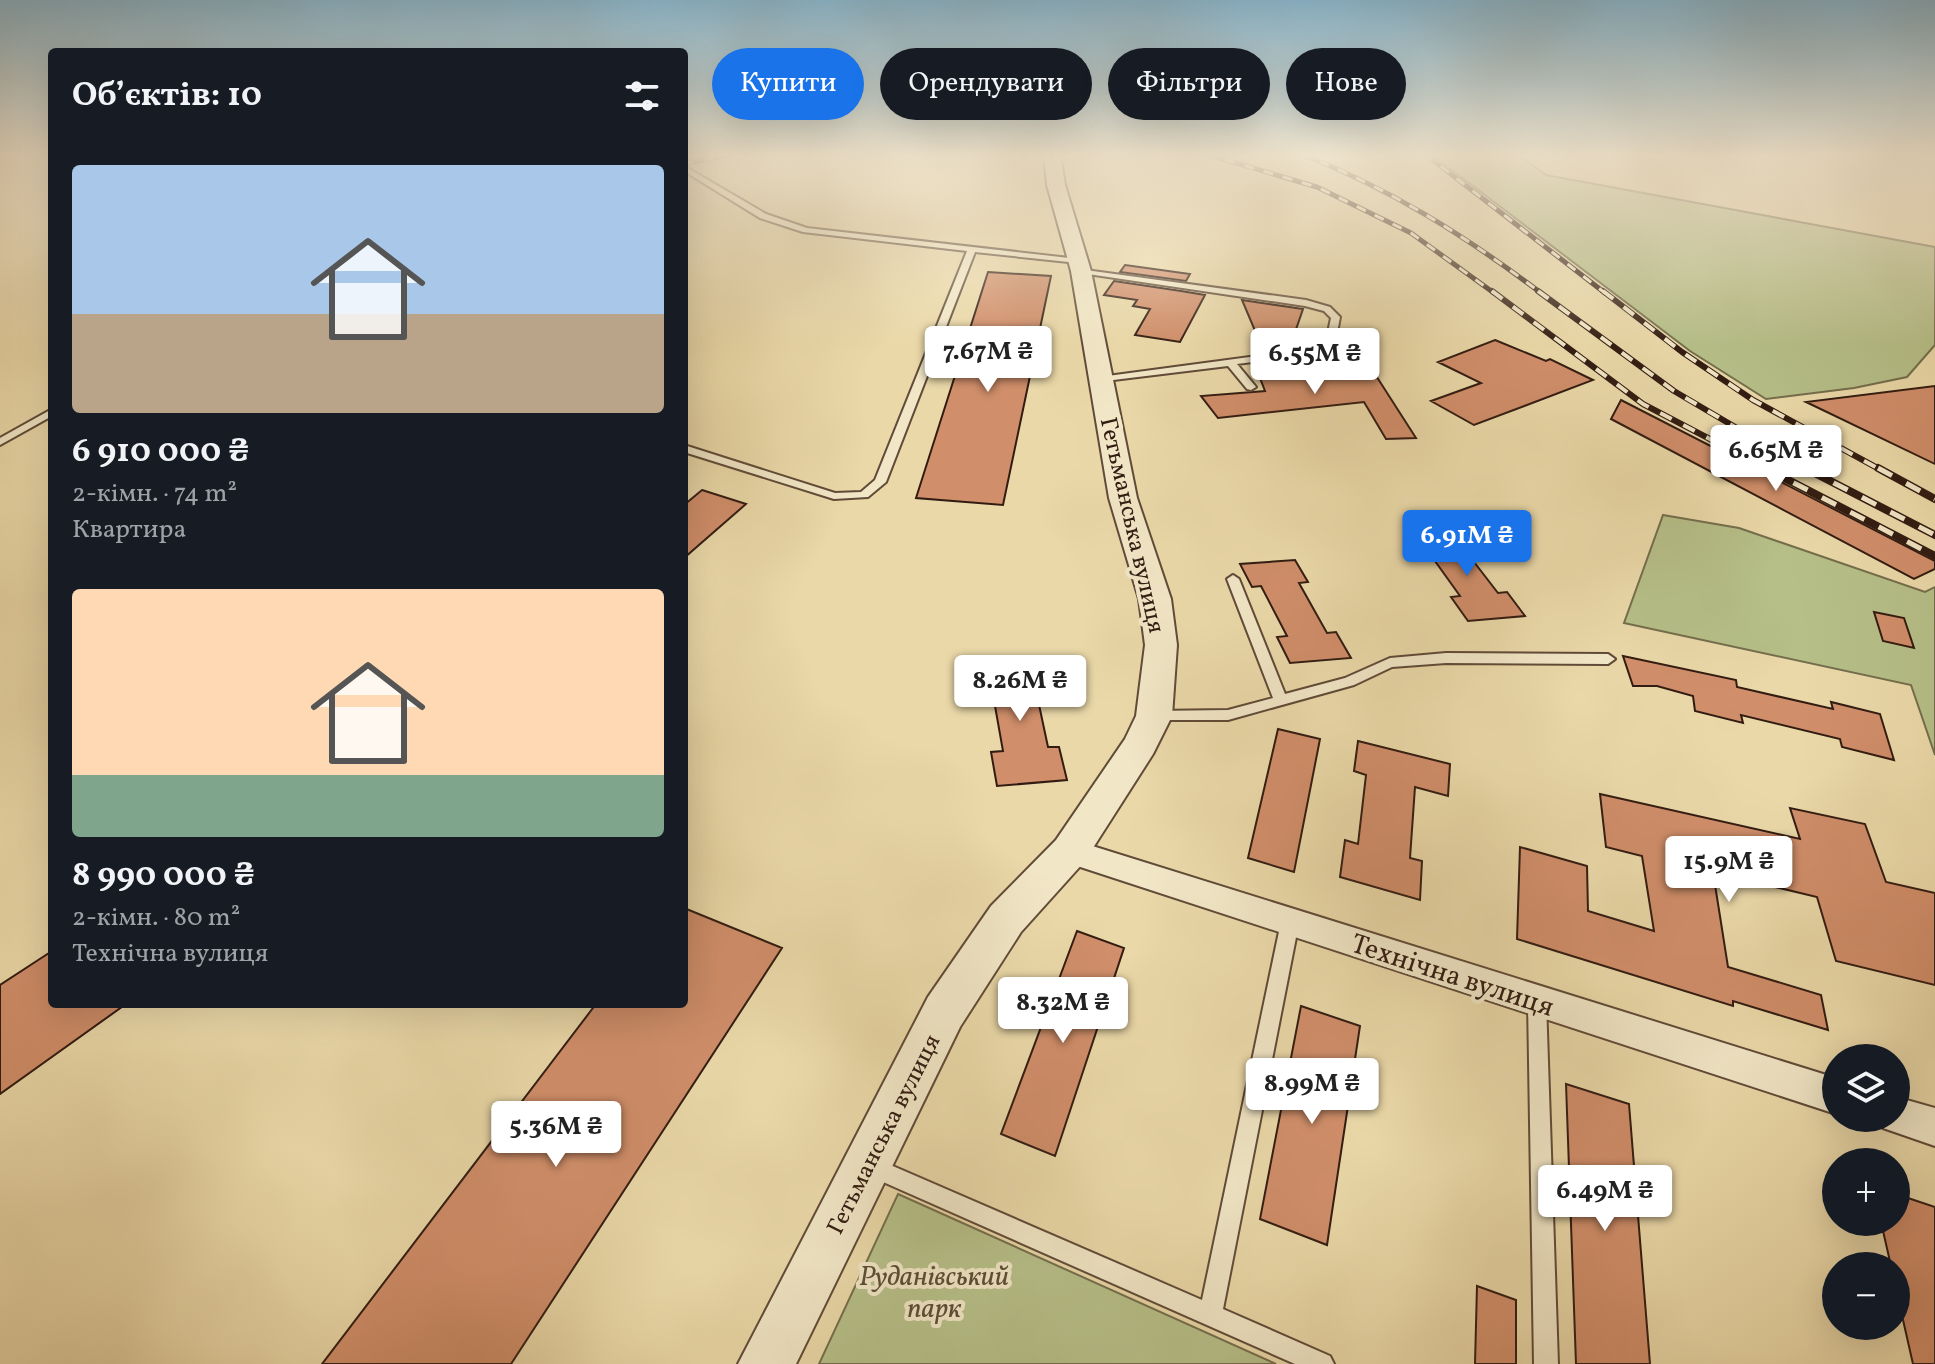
<!DOCTYPE html>
<html lang="uk">
<head>
<meta charset="utf-8">
<style>
	body { margin:0; font-family:Vollkorn,serif; background:#242831; color:#f1f3f6; height:100vh; display:flex; flex-direction:column; font-size:30px; white-space:nowrap }
	* { box-sizing:border-box; margin:0 }
	p { font-size:26px; color:#9ea1a6 }
	.icon { flex:none; width:44px; height:44px; fill:none; stroke:currentColor; stroke-width:2; stroke-linecap:round; stroke-linejoin:round }
	.map { position:relative; flex:1; overflow:hidden }
	.drawer { position:absolute; left:48px; top:48px; width:640px; height:960px; display:flex; flex-direction:column; background:#171b24; border-radius:8px; box-shadow:0 8px 32px #0002 }
	.drawer>* { flex:none }
	.guide { position:absolute; left:712px; top:48px; width:760px; height:72px; display:flex; gap:16px }
	.fabs { position:absolute; left:1822px; top:1044px; display:grid; gap:16px }
	.fabs a { display:grid; place-items:center; width:88px; height:88px; border-radius:50%; background:#171b24; box-shadow:0 8px 32px #0002; font-size:40px }
	.price { position:absolute; translate:-50% -68px; padding:0 18px; border-radius:8px; background:#fff; color:#222; font-size:26px; line-height:52px; filter:drop-shadow(0 2px 4px #0008) }
	.price::after { content:''; position:absolute; left:50%; top:48px; width:24px; height:18px; margin-left:-12px; background:inherit; clip-path:polygon(0 0,100% 0,50% 100%) }
	.price.on { background:#1a73e8; color:#fff }
	ul { padding:0; list-style:none }
	li { display:grid; align-content:center; gap:16px; height:424px; padding:0 24px }
	li span { display:grid; place-items:center; height:248px; border-radius:8px; color:#555 }
	li>.icon { margin-inline-start:auto }
	span .icon { width:144px; height:144px; fill:#fffc; stroke-width:1 }
	li b { font-size:34px }
	h2 { display:flex; justify-content:space-between; align-items:center; height:96px; padding:0 24px; font-size:34px }
	.tag { padding:0 28px; border-radius:36px; background:#171b24; box-shadow:0 8px 32px #0002; font-size:28px; line-height:72px }
	.tag.on { background:#1a73e8; color:#fff }
	.map>svg:first-child { display:block }
	.green { fill:#b6bf88; stroke:#746e4d; stroke-width:2 }
	.building { fill:#d08e6a; stroke:#321c12; stroke-width:2 }
	.lines { fill:none; stroke-linecap:round; stroke-linejoin:round }
	.service-casing { stroke:#604b38; stroke-width:4 }
	.minor-casing { stroke:#604b38; stroke-width:4 }
	.tertiary-casing { stroke:#604b38; stroke-width:4 }
	.service { fill:#f1e6c6; fill-rule:evenodd }
	.minor { fill:#f1e6c6; fill-rule:evenodd }
	.tertiary { fill:#f1e6c6; fill-rule:evenodd }
	.rail-far2-casing { stroke:#321c12; stroke-width:5 }
	.rail-far1-casing { stroke:#321c12; stroke-width:6 }
	.rail-casing { stroke:#321c12; stroke-width:8 }
	.rail-far2 { stroke:#f1e6c6; stroke-width:3; stroke-dasharray:10; stroke-linecap:butt }
	.rail-far1 { stroke:#f1e6c6; stroke-width:4; stroke-dasharray:13; stroke-linecap:butt }
	.rail { stroke:#f1e6c6; stroke-width:5; stroke-dasharray:16; stroke-linecap:butt }
	.labels { text-anchor:middle; stroke-width:8; stroke-linejoin:round; paint-order:stroke }
	.street-label { font-size:24px; fill:#321c12; stroke:#f1e6c6 }
	.near-street-label { font-size:28px; fill:#321c12; stroke:#f1e6c6 }
	.near-park-label { font-size:28px; font-style:italic; fill:#5a4d35; stroke:#f1e6c6 }
</style>
</head>
<body>
<div class="map">
<svg width="1935" height="1364" viewBox="0 0 1935 1364">
	<rect width="100%" height="100%" fill="#ead8a8"/>
	<filter id="stains"><feTurbulence type="fractalNoise" baseFrequency=".0025" numOctaves="4"/><feColorMatrix values="0 0 0 0 .2 0 0 0 0 .09 0 0 0 0 .02 0 0 0 .5 -.17"/></filter>
	<radialGradient id="worn" r=".72"><stop offset=".6" stop-color="#630" stop-opacity="0"/><stop offset="1" stop-color="#630" stop-opacity=".3"/></radialGradient>
	<path class="green" d="M1431,154h86l29,21 389,72v98l-28,32 -53,11 -88,11 -76,-48z
		M1663,515l76,13 186,64 10,-5v168l-24,-70 -287,-62z
		M898,1194l378,170h-457z"/>
	<path class="building" d="M1125,265l65,9 -4,7 -66,-9z
		M988,272l63,4 -48,229 -87,-7z
		M1114,281l67,10 24,4 -25,47 -45,-7 15,-26 -17,-3 4,-6 -33,-5z
		M1242,300l61,9 -12,35 2,4 -29,4z
		M1495,340l51,21 4,-2 43,21 -119,45 -43,-24 50,-18 -43,-21z
		M1298,359l6,13 69,-1 43,67 -30,1 -22,-37 -146,16 -17,-22 64,-5 -5,-13h14l-6,-15z
		M1935,386v78l-129,-62z
		M1621,400l314,161v8l-21,10 -303,-160z
		M702,490l44,14 -62,54v-53z
		M1447,527l51,66 9,-1 18,24 -57,5 -17,-24 9,-1 -48,-67z
		M1295,560l13,22 -9,1 28,50 9,-1 15,26 -61,5 -13,-26 10,-1 -26,-50 -9,1 -12,-23z
		M1874,612l30,6 10,30 -31,-7z
		M1623,656l113,24 1,7 96,22 -2,-7 49,12 14,46 -52,-13 -2,-8 -99,-24 2,8 -48,-12 -2,-15 -36,-10h-24z
		M1038,658l7,27 -10,1 13,61h11l8,33 -70,6 -6,-34 12,-1 -11,-62 -12,1 -4,-28z
		M1278,729l42,10 -26,133 -46,-14z
		M1358,741l92,23 -2,32 -33,-9 -5,71 12,3 -2,39 -80,-23 5,-37 13,4 8,-69 -12,-4z
		M1600,794l200,45 -10,-31 75,16 21,58 49,11v92l-99,-24 -19,-64 -104,-25 15,95 93,28 7,35 -95,-29v5l-216,-67 3,-92 67,19 1,45 66,20 -12,-75 -36,-9z
		M684,908l98,40 -271,416h-189l274,-360h88z
		M1077,931l47,17 -69,208 -54,-22z
		M52,951v53h74l-126,90v-109z
		M1301,1006l59,20 -33,219 -67,-26z
		M1566,1084l63,20 21,260h-74z
		M1896,1194l39,13v157h-22l-17,-75v-23h-5l-10,-44h15z
		M1477,1286l39,14v64h-41z"/>
	<g class="lines">
		<g class="service-casing">
			<path id="service" d="M684,166l82,48 41,14 271,31 4,2 -4,2 -103,-11 -89,230 -18,15 -34,2 -150,-47v-7l151,48 26,-1 14,-12 92,-229 -164,-19 -43,-14 -76,-47z
				M1078,269l228,31 24,7 10,10 -6,32 -5,3 -92,12 19,23 -5,3 -4,-1 -19,-23 -131,16 -2,-2 5,-3 225,-30 6,-29 -7,-7 -19,-5 -224,-33h-3z
				M52,409v7l-52,29v-7z
				M1233,575l6,4 46,115 60,-16 45,-20 56,-5 162,1 7,5 -7,5 -162,-1 -54,4 -38,18 -126,35h-79l-2,-4 2,-4 5,-1 74,-1 45,-12 -46,-119z
				M1290,915l6,2 3,5 -76,387 107,47 4,8h-39l-430,-190 -3,-7 3,-7 7,-3 330,143 79,-378 3,-5z
				M1537,993l7,2 2,6 12,363h-24l-6,-363 2,-6z"/>
		</g>
		<g class="minor-casing">
			<path id="minor" d="M1070,839l766,239v36l-777,-254 -4,-9 4,-9z
				M1896,1097l39,11v38l-52,-18 -4,-10h17z"/>
		</g>
		<g class="tertiary-casing">
			<path id="tertiary" d="M1044,154h16l5,31 26,86 46,227 34,101 6,46 -5,71 -19,38 -69,108 -63,70 -61,95 -164,337h-58l190,-367 63,-91 65,-66 69,-101 11,-23 9,-71 -6,-46 -30,-101 -38,-227 -24,-86z"/>
		</g>
		<use href="#service" class="service"/>
		<use href="#minor" class="minor"/>
		<use href="#tertiary" class="tertiary"/>
		<g class="rail-far2-casing">
			<path id="rail-far2" d="M1206,154l111,33 94,46 83,60
				M1301,154c90,35 163,81 240,139
				M1425,154l180,139
				M684,164l49,-10"/>
		</g>
		<g class="rail-far1-casing">
			<path id="rail-far1" d="M1492,291l151,113 126,66
				M1538,291l136,100 134,79
				M1603,291l79,61 71,48 128,70"/>
		</g>
		<g class="rail-casing">
			<path id="rail" d="M1765,468l170,88
				M1805,468l130,67
				M1878,468l57,31"/>
		</g>
		<use href="#rail-far2" class="rail-far2"/>
		<use href="#rail-far1" class="rail-far1"/>
		<use href="#rail" class="rail"/>
	</g>
	<linearGradient id="sky" x2="0" y2="1"><stop stop-color="#88b6ce"/><stop offset="0.45" stop-color="#f6edd8"/><stop offset="1" stop-color="#f6edd8" stop-opacity="0"/></linearGradient>
	<rect width="1935" height="345" fill="url(#sky)"/>
	<g class="labels">
		<g class="street-label">
			<text transform="translate(1133 525) rotate(77)" y="8">Гетьманська вулиця</text>
			<text transform="translate(883 1134) rotate(-63)" y="8">Гетьманська вулиця</text>
		</g>
		<g class="near-street-label">
			<text transform="translate(1453 974) rotate(18)" y="10">Технічна вулиця</text>
		</g>
		<g class="near-park-label">
			<text x="934" y="1285">Руданівський<tspan x="934" dy="32">парк</tspan></text>
		</g>
	</g>
	<rect width="100%" height="100%" filter="url(#stains)"/>
	<rect width="100%" height="100%" fill="url(#worn)"/>
</svg>
<div class="fabs">
<a><svg class="icon" aria-label="layers" viewBox="0 0 24 24"><path d="M12 4l9 5-9 5-9-5zM3 14l9 5 9-5"/></svg></a>
<a>+</a>
<a>−</a>
</div>
<b class="price" style="left:988px;top:394px">7.67M ₴</b>
<b class="price" style="left:1315px;top:396px">6.55M ₴</b>
<b class="price" style="left:1776px;top:493px">6.65M ₴</b>
<b class="price on" style="left:1467px;top:578px">6.91M ₴</b>
<b class="price" style="left:1020px;top:723px">8.26M ₴</b>
<b class="price" style="left:1729px;top:904px">15.9M ₴</b>
<b class="price" style="left:1063px;top:1045px">8.32M ₴</b>
<b class="price" style="left:1312px;top:1126px">8.99M ₴</b>
<b class="price" style="left:556px;top:1169px">5.36M ₴</b>
<b class="price" style="left:1605px;top:1233px">6.49M ₴</b>
<div class="guide">
<a class="tag on">Купити</a>
<a class="tag">Орендувати</a>
<a class="tag">Фільтри</a>
<a class="tag">Нове</a>
</div>
<section class="drawer">
<h2>Об’єктів: 10<svg class="icon" aria-label="filters" viewBox="0 0 24 24"><path d="M4 7h16M4 17h16"/><circle cx="9" cy="7" r="2"/><circle cx="15" cy="17" r="2"/></svg></h2>
<ul>
<li><span style="background:linear-gradient(#a9c7e8 60%,#b9a48a 0)"><svg class="icon" aria-label="home" viewBox="0 0 24 24"><path d="M3 11l9-7 9 7M6 9v11h12V9"/></svg></span><div><b>6 910 000 ₴</b><p>2-кімн. · 74 m²</p><p>Квартира</p></div></li>
<li><span style="background:linear-gradient(#ffd9b3 75%,#7fa58c 0)"><svg class="icon" aria-label="home" viewBox="0 0 24 24"><path d="M3 11l9-7 9 7M6 9v11h12V9"/></svg></span><div><b>8 990 000 ₴</b><p>2-кімн. · 80 m²</p><p>Технічна вулиця</p></div></li>
</ul>
</section>
</div>
</body>
</html>
